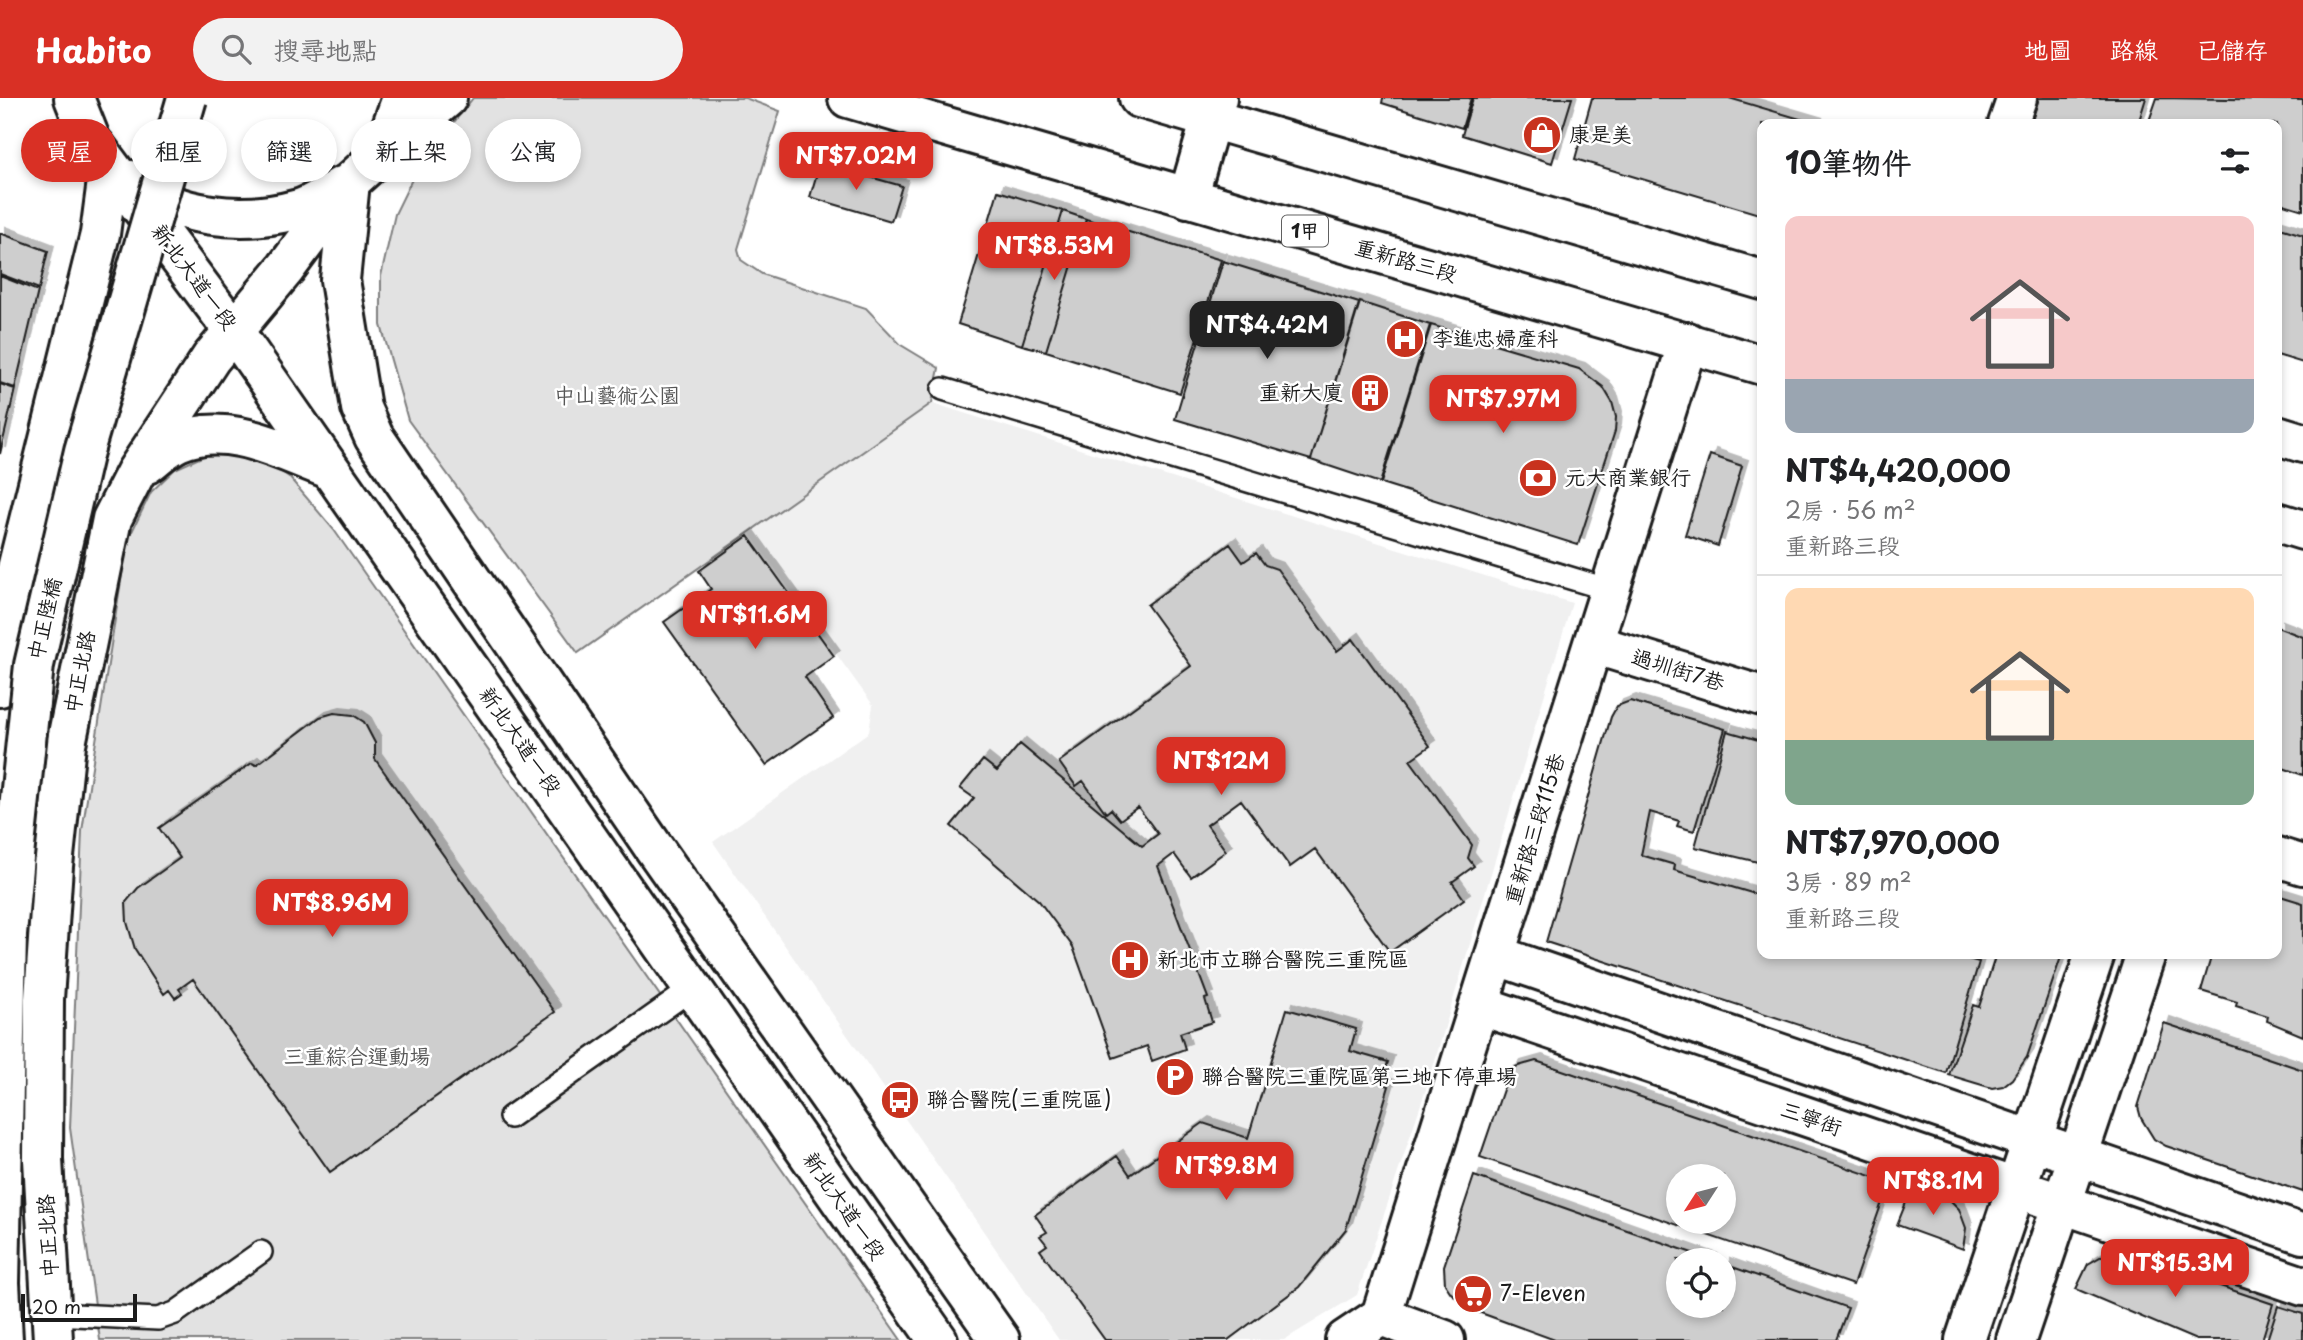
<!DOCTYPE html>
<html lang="zh-TW">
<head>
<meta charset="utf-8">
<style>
	body { margin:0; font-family:"Playpen Sans","LXGW WenKai TC",sans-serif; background:#f2f2f2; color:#202124; height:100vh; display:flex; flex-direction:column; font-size:26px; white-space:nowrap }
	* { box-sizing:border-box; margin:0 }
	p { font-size:23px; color:#757577 }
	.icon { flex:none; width:38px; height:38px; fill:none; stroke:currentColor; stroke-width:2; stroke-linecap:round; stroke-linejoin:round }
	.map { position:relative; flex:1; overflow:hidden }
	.details { position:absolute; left:1757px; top:21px; width:525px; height:840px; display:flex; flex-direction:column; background:#fff; border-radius:14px; box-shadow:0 4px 10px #0003 }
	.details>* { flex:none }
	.hud { position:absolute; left:21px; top:21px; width:665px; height:63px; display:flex; gap:14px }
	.needle { width:46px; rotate:234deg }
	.fabs { position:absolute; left:1666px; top:1066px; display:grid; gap:14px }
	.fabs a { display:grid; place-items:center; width:70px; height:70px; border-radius:50%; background:#fff; box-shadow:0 4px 10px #0003; font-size:35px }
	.scale { position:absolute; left:21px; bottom:18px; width:116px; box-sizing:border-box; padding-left:7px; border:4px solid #1c1c1c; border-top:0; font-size:19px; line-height:24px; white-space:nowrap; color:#1c1c1c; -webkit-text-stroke:5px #fff; paint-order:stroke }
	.price { position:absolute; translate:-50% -60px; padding:0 16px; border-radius:14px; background:#d93025; color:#fff; font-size:23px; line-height:46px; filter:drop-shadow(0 2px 4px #0008) }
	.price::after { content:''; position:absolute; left:50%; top:42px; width:21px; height:16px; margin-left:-10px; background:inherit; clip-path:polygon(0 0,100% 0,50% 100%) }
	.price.on { background:#222; color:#fff }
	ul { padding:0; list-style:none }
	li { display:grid; align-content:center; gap:14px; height:371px; padding:0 28px }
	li+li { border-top:2px solid #e0e0e0 }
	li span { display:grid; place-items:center; height:217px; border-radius:14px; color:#555 }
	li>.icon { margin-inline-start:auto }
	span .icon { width:126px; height:126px; fill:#fffc; stroke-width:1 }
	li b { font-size:30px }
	h2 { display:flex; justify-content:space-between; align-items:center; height:84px; padding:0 28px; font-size:30px }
	.chip { padding:0 24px; border-radius:32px; background:#fff; box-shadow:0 4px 10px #0003; font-size:24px; line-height:63px }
	.chip.on { background:#d93025; color:#fff }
	header { display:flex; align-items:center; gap:42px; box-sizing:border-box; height:98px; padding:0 35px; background:#d93025; color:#fff }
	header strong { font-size:33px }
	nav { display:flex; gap:38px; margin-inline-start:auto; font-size:24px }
	.search { width:490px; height:63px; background:#f2f2f2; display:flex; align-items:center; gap:18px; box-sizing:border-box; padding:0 24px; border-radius:38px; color:#757577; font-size:26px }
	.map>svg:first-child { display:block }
	.built { fill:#f0f0f0 }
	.green { fill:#e2e2e2; stroke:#7f7f7f; stroke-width:2 }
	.building { fill:#cecece; stroke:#1c1c1c; stroke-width:2; fill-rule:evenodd; filter:url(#shadow) }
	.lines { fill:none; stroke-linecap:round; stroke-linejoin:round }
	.lane-casing { stroke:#1c1c1c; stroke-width:26 }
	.street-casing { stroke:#1c1c1c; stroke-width:44 }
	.secondary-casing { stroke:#1c1c1c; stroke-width:44 }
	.primary-casing { stroke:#1c1c1c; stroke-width:44 }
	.lane { stroke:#fff; stroke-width:21 }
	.street { stroke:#fff; stroke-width:38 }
	.secondary { stroke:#fff; stroke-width:38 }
	.primary { stroke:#fff; stroke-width:38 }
	.secondary-bridge-casing { stroke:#1c1c1c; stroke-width:44; stroke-linecap:butt }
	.secondary-bridge { stroke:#fff; stroke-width:38 }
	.labels { text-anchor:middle; stroke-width:5; stroke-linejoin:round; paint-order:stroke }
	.shield { fill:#fff; stroke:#606060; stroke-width:2 }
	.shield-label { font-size:19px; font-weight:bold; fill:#1c1c1c }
	.poi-label { font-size:21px; fill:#1c1c1c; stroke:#fff; text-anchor:start }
	.street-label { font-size:21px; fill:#1c1c1c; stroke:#fff }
	.park-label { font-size:21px; fill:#575757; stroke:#fff }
</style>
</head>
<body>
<header>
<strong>Habito</strong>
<div class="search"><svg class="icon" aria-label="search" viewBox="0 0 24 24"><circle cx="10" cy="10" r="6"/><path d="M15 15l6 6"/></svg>搜尋地點</div>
<nav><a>地圖</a><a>路線</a><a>已儲存</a></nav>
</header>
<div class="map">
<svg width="2303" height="1242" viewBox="0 0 2303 1242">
	<defs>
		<filter id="shadow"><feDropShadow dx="6" dy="-6" stdDeviation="0" flood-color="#0004"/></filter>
	</defs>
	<rect width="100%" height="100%" fill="#fff"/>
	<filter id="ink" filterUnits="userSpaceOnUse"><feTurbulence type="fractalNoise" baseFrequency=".0143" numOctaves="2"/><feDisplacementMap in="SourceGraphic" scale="14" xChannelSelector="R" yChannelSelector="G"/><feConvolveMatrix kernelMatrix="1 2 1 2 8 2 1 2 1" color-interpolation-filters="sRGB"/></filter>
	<g filter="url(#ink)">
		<path class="built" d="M932,305l640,200 -142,474 -73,218 -73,45h-225l-346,-498 156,-110 4,-27 -125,-173z"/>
		<path class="green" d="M473,0h272l35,13 -42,138 3,11 21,14 104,34 35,37 38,23 -7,35 -354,250 -170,-233 -27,-95v-49l14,-62 21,-43z
			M208,356l52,3 29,20 45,53 567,810h-801l-30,-212 12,-297 45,-289 24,-50 24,-23z"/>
		<path class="building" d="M1383,0h88l-9,30 -80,-25z
			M1473,0h99l-20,65 -90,-28z
			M1592,0h137l88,26h-55v91l-187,-56z
			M2039,0h107l-8,26h-107z
			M2157,0l146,2v110l-26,-8v-78h-129z
			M820,65l82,23 -11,35 -81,-24z
			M998,93l65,20 -41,134 -64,-21z
			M1063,113l23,8 -40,132 -24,-6z
			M1086,121l135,41 -41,133 -134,-42z
			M2277,129l26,8v128l-26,-8z
			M0,135l48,18 -9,38 -39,-15z
			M1223,163l136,42 -48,157 -136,-41z
			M0,178l38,15 -23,97 -15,-5z
			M1360,204l70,23 -50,158 -69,-23z
			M1431,227l148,44 24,18 9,15 4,15 -1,14 -37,114 -197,-62z
			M0,286l15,5 -15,65z
			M1710,357l32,11 -24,80 -33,-11z
			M748,438l86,120 -29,21 28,41 -67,47 -102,-143 47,-33 -12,-18z
			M1230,446l13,18 13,-9 9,12 12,4 60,82 16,-12 77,107 -20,14 62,85 -4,13 6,8 -22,16 12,17 -74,53 -75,-103 -25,18 -49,-67 -34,25 19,26 -35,26 -17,-23 -16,12 50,132 -3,1 7,23 -32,11 5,16 -33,12 -5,-15 -34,12 -40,-111 -34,-46 -88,-75 23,-28 -14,-10 23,-28 14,11 23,-27 122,102 16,-12 -20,-27 -18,13 -9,-11 -5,4 -23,-32 -7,5 -17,-24 132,-96 -44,-61z
			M2277,529l26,10v138l-26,-9z
			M1630,603l95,28 -31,102 -17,-5 2,-5 -29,-9 -9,43 34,10 -1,5 88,26v58h189l28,8 -33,111 -400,-131 65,-225 6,-11z
			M334,615l19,2 11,7 11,21v16l180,253 -225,160 -137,-193 -14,10 3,4 -7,5 -6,-8 -5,4 -29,-45 -8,-27 -1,-20 12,-14 42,-30 -21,-30 93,-65 4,2 64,-48z
			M1727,633l35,10v122l-67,-16z
			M2277,797l26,8v133l-36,-15 1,-5 -32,-10 1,-4 -36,-11 11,-37h65z
			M1996,856h66l-35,103 -15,22 -9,7 -11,2 -43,-13 24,-70 6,2z
			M1287,911l69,20 -6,22 38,11 -7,21 8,3 -43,143 -47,58 -71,53h-123l-65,-90 7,-5 -7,-9 7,-4 -12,-17 82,-59 13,19 73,-52 45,15z
			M2164,925l139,47v122l-137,-46 -12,-7 -13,-21 -3,-11z
			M1536,963l353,121 -36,103 -373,-128 28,-82 7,-8zM1678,1078h46v46h-46z
			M1474,1078l238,84h-34v46h46v-42l124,44 -12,32h-281l-85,-31 -19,-16 -6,-9 -1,-18z
			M1913,1087l32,10 14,14 7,19 -3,21 -66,-24z
			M2109,1154h11l153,52 -11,36h-66l-120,-51 12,-25z
			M2278,1208l25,8v26h-36z"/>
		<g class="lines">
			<g class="lane-casing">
				<path id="lane" d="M943,291l667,201
					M510,1019l183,-129
					M53,1216l105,5 17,-6 86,-61"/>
			</g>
			<g class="street-casing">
				<path id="street" d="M2008,26l9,-26
					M1188,100l29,-100
					M1593,546l169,52
					M2277,759l26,8
					M1495,857l808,279
					M1479,907l824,281
					M1381,1218l307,-974
					M1381,1218l64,24
					M1345,1242l36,-24
					M1965,1242l130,-386
					M2016,1242l130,-386"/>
			</g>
			<g class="secondary-casing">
				<path id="secondary" d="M95,48l138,184 705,1010
					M382,55l65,-55
					M131,82c41,39 115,44 168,29 14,-4 29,-15 43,-23
					M350,84l-10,98 21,128 13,29 278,408 348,495
					M147,366c9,-7 20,-17 31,-22 51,-22 104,10 152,27
					M0,589l14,-106 86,-347 7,-53 -33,-83
					M3,1242l-3,-57 7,-349 7,-78
					M53,1242l-10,-181 1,-160 9,-133 13,-122 46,-225 24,-47 75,-114 75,-90 64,-86 32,-29 20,-55"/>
			</g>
			<g class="primary-casing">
				<path id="primary" d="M848,0l914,267
					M1139,0l623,182
					M2277,337l26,8
					M2277,424l26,8"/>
			</g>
			<use href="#lane" class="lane"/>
			<use href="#street" class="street"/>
			<use href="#secondary" class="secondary"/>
			<use href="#primary" class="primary"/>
			<g class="secondary-bridge-casing">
				<path id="secondary-bridge" d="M14,758l20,-191 50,-214 103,-353"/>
			</g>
			<use href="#secondary-bridge" class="secondary-bridge"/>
		</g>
	</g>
	<defs>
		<g id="shop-disc" transform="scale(2.0125)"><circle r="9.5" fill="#c8321e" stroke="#fff"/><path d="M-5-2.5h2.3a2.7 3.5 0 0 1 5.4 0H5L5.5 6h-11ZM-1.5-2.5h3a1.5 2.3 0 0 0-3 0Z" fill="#fff"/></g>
		<g id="hospital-disc" transform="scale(2.0125)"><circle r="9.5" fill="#c8321e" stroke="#fff"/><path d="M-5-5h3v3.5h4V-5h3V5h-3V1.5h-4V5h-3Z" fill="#fff"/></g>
		<g id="building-disc" transform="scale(2.0125)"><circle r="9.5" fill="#c8321e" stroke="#fff"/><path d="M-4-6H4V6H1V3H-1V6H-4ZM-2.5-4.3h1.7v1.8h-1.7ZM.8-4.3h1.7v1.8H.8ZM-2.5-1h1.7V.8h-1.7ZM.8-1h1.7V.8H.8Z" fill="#fff"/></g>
		<g id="bank-disc" transform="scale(2.0125)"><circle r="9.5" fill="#c8321e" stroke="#fff"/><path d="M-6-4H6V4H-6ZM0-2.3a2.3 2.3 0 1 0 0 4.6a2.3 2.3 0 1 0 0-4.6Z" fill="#fff"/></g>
		<g id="parking-disc" transform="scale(2.0125)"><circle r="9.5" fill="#c8321e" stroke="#fff"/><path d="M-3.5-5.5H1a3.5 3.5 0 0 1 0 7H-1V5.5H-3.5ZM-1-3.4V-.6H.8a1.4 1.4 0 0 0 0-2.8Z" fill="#fff"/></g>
		<g id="bus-disc" transform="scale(2.0125)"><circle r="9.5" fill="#c8321e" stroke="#fff"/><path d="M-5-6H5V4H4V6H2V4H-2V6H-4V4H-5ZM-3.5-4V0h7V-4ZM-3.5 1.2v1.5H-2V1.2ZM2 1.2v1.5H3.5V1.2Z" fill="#fff"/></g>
		<g id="supermarket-disc" transform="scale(2.0125)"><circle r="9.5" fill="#c8321e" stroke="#fff"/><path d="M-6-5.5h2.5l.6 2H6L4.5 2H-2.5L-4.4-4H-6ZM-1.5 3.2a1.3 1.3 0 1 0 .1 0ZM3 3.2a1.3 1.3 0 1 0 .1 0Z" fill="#fff"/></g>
	</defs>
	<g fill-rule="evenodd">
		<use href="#shop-disc" x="1542" y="37"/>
		<use href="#hospital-disc" x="1405" y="241"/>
		<use href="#building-disc" x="1370" y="295"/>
		<use href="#bank-disc" x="1538" y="380"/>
		<use href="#hospital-disc" x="1130" y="862"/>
		<use href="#parking-disc" x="1175" y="979"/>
		<use href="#bus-disc" x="900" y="1002"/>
		<use href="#supermarket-disc" x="1473" y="1196"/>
	</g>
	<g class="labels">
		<rect class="shield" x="1282" y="117.5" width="46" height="31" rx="5"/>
		<g class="shield-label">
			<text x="1305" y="140">1甲</text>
		</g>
		<g class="poi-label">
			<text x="1569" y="44">康是美</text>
			<text x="1432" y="248">李進忠婦產科</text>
			<text x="1343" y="302" text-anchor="end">重新大廈</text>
			<text x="1565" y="387">元大商業銀行</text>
			<text x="1157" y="869">新北市立聯合醫院三重院區</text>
			<text x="1202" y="986">聯合醫院三重院區第三地下停車場</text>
			<text x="927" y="1009">聯合醫院(三重院區)</text>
			<text x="1500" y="1203">7-Eleven</text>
		</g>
		<g class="street-label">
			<text transform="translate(1406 163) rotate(16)" y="7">重新路三段</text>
			<text transform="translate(194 179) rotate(53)" y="7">新北大道一段</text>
			<text transform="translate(45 521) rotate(-77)" y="7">中正陸橋</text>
			<text transform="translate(1678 572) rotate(17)" y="7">過圳街7巷</text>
			<text transform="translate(80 574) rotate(-79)" y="7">中正北路</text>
			<text transform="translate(520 643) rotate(55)" y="7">新北大道一段</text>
			<text transform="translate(1535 731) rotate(-73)" y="7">重新路三段115巷</text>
			<text transform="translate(1811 1021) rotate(19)" y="7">三寧街</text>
			<text transform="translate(844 1108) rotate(55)" y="7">新北大道一段</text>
			<text transform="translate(48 1138) rotate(-93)" y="7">中正北路</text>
		</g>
		<g class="park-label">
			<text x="617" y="305">中山藝術公園</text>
			<text x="357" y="966">三重綜合運動場</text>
		</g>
	</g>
</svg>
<div class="fabs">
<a><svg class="needle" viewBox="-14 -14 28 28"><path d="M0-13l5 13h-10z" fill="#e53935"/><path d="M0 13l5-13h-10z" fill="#757577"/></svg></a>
<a><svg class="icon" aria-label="locate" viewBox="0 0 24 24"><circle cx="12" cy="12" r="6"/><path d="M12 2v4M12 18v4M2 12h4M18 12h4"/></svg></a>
</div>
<div class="scale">20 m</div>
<b class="price" style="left:856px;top:94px">NT$7.02M</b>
<b class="price" style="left:1054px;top:184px">NT$8.53M</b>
<b class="price on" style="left:1267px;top:263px">NT$4.42M</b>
<b class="price" style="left:1503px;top:337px">NT$7.97M</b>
<b class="price" style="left:755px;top:553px">NT$11.6M</b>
<b class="price" style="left:1221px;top:699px">NT$12M</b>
<b class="price" style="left:332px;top:841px">NT$8.96M</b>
<b class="price" style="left:1226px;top:1104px">NT$9.8M</b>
<b class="price" style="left:1933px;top:1119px">NT$8.1M</b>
<b class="price" style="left:2175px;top:1201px">NT$15.3M</b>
<div class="hud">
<a class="chip on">買屋</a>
<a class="chip">租屋</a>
<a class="chip">篩選</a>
<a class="chip">新上架</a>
<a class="chip">公寓</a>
</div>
<section class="details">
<h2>10筆物件<svg class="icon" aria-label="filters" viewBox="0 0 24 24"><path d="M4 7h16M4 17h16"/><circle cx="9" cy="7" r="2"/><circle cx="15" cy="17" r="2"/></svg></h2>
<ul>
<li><span style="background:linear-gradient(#f6c9c9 75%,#9aa5b1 0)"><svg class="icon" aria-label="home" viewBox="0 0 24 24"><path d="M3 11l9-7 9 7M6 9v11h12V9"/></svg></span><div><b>NT$4,420,000</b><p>2房 · 56 m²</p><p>重新路三段</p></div></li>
<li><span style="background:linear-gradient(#ffd9b3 70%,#7fa58c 0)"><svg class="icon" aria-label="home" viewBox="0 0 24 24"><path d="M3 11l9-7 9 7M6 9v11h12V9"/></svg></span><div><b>NT$7,970,000</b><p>3房 · 89 m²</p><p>重新路三段</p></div></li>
</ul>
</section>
</div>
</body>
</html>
